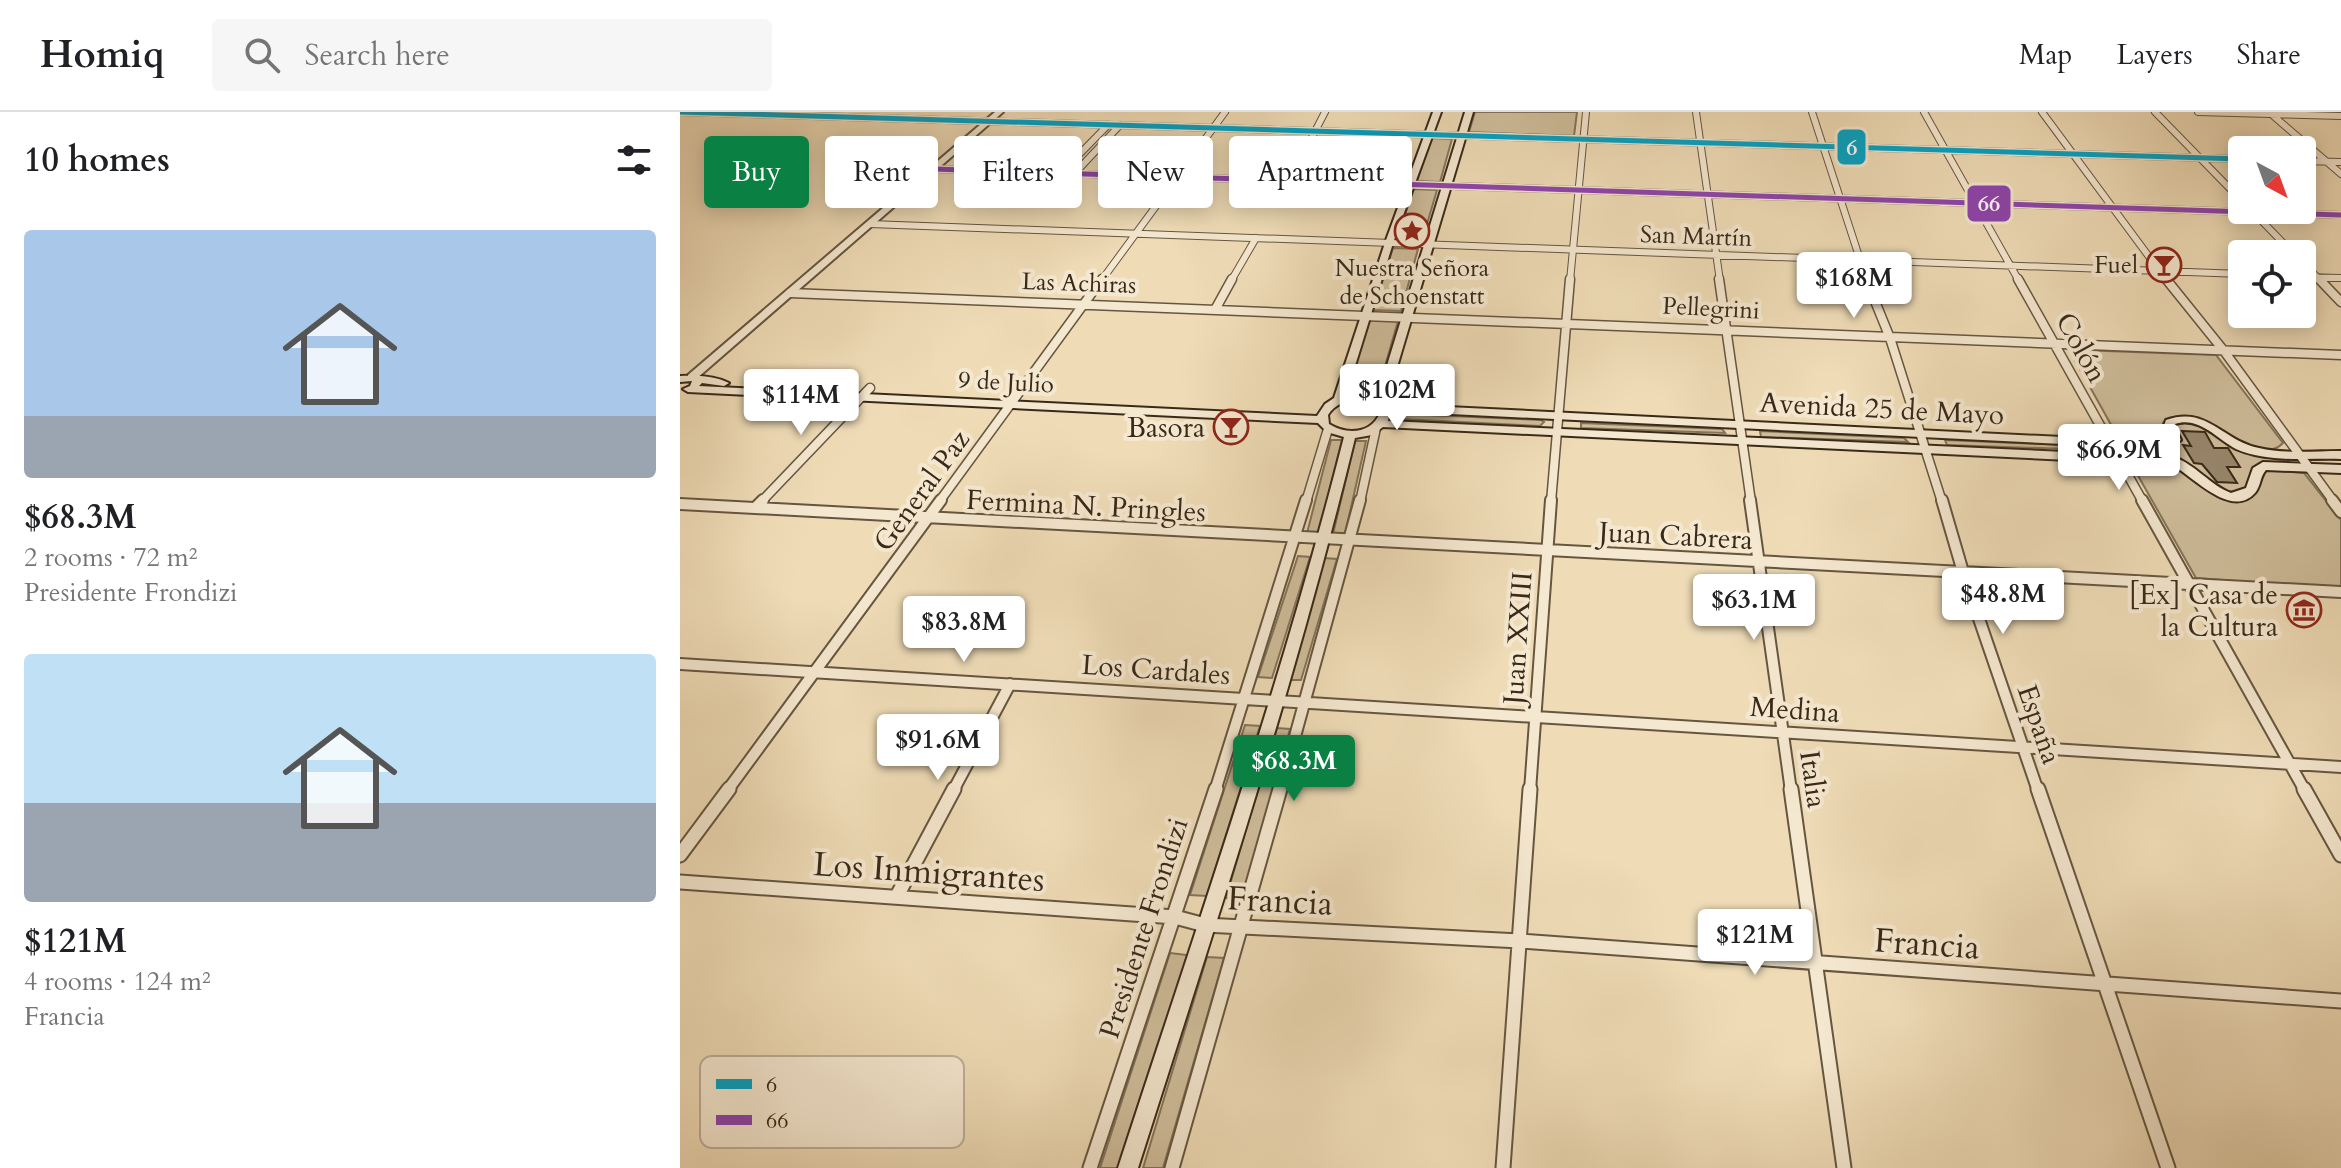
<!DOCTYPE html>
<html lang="en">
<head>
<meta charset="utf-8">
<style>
	body { margin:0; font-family:Cardo,serif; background:#f6f6f6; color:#202124; height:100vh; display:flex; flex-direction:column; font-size:30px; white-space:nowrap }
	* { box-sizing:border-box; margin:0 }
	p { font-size:26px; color:#757577 }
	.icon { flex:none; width:44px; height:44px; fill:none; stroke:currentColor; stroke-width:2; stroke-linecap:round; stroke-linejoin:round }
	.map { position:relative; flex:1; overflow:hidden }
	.drawer { display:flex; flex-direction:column; background:#fff; width:680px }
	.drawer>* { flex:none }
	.top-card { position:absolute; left:24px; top:24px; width:760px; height:72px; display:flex; gap:16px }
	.needle { width:52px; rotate:139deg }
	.controls { position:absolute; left:1548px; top:24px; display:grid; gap:16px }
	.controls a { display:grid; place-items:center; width:88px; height:88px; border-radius:8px; background:#fff; box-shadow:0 4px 20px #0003; font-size:40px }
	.price { position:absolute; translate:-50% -68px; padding:0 18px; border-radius:8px; background:#fff; color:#222; font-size:26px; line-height:52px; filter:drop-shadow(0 2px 4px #0008) }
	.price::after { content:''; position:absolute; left:50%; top:48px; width:24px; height:18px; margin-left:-12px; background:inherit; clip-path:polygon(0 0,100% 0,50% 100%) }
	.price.active { background:#0b8043; color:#fff }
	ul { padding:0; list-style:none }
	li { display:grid; align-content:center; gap:16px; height:424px; padding:0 24px }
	li span { display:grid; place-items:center; height:248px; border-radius:8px; color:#555 }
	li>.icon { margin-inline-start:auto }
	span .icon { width:144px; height:144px; fill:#fffc; stroke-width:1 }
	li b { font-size:34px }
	h2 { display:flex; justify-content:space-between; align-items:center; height:96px; padding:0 24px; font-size:34px }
	.chip { padding:0 28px; border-radius:8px; background:#fff; box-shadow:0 4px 20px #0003; font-size:28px; line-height:72px }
	.chip.active { background:#0b8043; color:#fff }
	header { display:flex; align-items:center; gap:48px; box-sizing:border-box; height:112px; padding:0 40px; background:#fff; border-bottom:2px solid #e0e0e0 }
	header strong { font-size:38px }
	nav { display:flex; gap:44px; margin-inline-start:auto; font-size:28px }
	.search { width:560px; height:72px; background:#f6f6f6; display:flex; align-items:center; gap:20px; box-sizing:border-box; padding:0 28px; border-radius:8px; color:#757577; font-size:30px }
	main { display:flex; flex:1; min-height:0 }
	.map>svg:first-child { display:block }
	.green { fill:#d0be9c; stroke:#84745a; stroke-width:2 }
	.building { fill:#98866b; stroke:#392918; stroke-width:2 }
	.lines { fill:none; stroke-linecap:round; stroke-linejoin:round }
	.minor-far3-casing { stroke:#665640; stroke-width:8 }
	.minor-far2-casing { stroke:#665640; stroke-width:11 }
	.minor-far1-casing { stroke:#665640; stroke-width:14 }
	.minor-casing { stroke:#665640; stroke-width:17 }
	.tertiary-casing { stroke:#665640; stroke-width:4 }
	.secondary-casing { stroke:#392918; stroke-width:4 }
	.minor-far3 { stroke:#f5e8d0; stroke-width:6 }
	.minor-far2 { stroke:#f5e8d0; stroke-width:8 }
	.minor-far1 { stroke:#f5e8d0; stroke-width:10 }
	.minor { stroke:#f5e8d0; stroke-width:13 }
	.tertiary { fill:#f5e8d0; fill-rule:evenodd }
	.secondary { fill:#f5e8d0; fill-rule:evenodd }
	.bus-1-casing { stroke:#f5e8d0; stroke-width:8 }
	.bus-2-casing { stroke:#f5e8d0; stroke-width:8 }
	.bus-1 { stroke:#03a3c5; stroke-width:5 }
	.bus-2 { stroke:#8e44ad; stroke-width:5 }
	.labels { text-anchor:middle; stroke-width:8; stroke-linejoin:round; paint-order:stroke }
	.far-street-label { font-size:24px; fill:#392918; stroke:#f5e8d0 }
	.far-poi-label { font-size:24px; fill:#392918; stroke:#f5e8d0; text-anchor:end }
	.street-label { font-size:28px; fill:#392918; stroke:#f5e8d0 }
	.poi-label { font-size:28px; fill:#392918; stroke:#f5e8d0; text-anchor:end }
	.near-street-label { font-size:34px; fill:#392918; stroke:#f5e8d0 }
	.key { fill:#f5e8d0; stroke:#bdaf99; stroke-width:2 }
	.key-label { font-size:22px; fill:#392918 }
	.line-badge { stroke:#f5e8d0; stroke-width:3 }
	.badge-label { font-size:22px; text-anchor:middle; font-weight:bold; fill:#fff }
</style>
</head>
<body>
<header>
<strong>Homiq</strong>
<div class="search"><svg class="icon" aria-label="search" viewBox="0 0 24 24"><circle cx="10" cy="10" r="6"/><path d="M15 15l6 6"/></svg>Search here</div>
<nav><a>Map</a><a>Layers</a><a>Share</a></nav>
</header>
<main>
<section class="drawer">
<h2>10 homes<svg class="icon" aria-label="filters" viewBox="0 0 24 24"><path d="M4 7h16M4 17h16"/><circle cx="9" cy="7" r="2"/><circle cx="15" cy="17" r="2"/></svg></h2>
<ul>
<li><span style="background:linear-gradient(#a9c7e8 75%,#9aa5b1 0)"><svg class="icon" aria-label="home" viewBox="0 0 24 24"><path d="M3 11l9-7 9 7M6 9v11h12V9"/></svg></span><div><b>$68.3M</b><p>2 rooms · 72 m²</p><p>Presidente Frondizi</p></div></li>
<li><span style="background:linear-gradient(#bfe0f5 60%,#9aa5b1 0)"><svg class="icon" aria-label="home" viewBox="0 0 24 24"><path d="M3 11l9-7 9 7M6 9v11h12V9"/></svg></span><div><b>$121M</b><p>4 rooms · 124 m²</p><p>Francia</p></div></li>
</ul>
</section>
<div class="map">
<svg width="1661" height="1056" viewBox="0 0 1661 1056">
	<rect width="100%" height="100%" fill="#efdcb7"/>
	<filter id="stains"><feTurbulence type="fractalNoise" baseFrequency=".0025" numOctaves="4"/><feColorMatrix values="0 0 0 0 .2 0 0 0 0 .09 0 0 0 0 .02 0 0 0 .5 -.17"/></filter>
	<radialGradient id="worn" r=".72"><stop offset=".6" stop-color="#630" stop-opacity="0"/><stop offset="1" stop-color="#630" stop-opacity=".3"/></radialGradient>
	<path class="green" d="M795,0h102l-3,24 -105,-4z
		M751,26l21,1 -12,43 -23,-1z
		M733,77l24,1 -15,51h-25z
		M713,136l25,1 -17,62 -28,-1z
		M690,208l28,1 -22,76 -31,-1z
		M1398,238l138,5 67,88c-29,31 -88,-51 -120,-20l7,16 -6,5 -45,-5 -48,-86z
		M722,302l139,6 3,2 -4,4 -139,-7z
		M1503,308l19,6 23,14 62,18 2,3 -31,4 -14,26c-29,6 -37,-19 -60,-29 -18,-6 -41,1 -56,-11l3,-2 33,1 14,-4 1,-5 -6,-16z
		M901,311l141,6 3,4 -144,-5z
		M1080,319l144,7 4,4 -147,-5z
		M651,328h11l-23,93h-12z
		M1265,328l147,6 5,4 -150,-5z
		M675,329h11l-21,93h-12z
		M1454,350l36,2 22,10 5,9 11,8 27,8 30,-30 39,4 37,47v69l-145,-11 -64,-113z
		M618,444l12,1 -38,121 -14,-1z
		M644,446l13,1 -36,121h-13z
		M565,613l15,1 -53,170 -17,-1z
		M596,616l14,1 -48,170 -16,-1z
		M490,841l17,2 -67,213h-20z
		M527,845l17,1 -61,210h-20z"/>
	<path class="building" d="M1502,319l23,1 9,16h14l12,19h-13l10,16 -20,-1 -15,-18 -8,-1 -11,-18 8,1z"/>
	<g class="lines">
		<g class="minor-far3-casing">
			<path id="minor-far3" d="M0,0l1562,47
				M1016,0l24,169
				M1132,0l55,169
				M1244,0l95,169
				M1362,0l125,169
				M1475,0l87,89
				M1518,0l143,4
				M1590,1l71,61
				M1622,49l39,1
				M253,57l1408,46
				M381,61l47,-48
				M395,61l45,-48
				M610,68l35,-68
				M1572,99l42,43
				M190,112l1372,50
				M1622,150l19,19
				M1622,165l39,1
				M421,169l124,-169
				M551,169l25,-43
				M890,169l16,-169"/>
		</g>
		<g class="minor-far2-casing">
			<path id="minor-far2" d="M1039,167l32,223
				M1186,167l24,59 52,164
				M1338,167l125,223
				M1486,167l58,72 110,151
				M1639,167l22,23
				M110,181l1551,62
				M536,196l16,-29
				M81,390l109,-114
				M259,390l163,-223
				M626,390l22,-73
				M680,390l16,-74
				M871,390l19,-223"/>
		</g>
		<g class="minor-far1-casing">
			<path id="minor-far1" d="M1070,388l41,291
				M1262,388l21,72 75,219
				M1462,388l163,291
				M1652,388l9,12
				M0,392l1661,88
				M75,396l8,-8
				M0,552l1661,103
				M47,679l214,-291
				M273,679l57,-107
				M535,679l91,-291
				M600,679l80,-291
				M850,679l21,-291"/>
		</g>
		<g class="minor-casing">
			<path id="minor" d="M1111,677l53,379
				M1358,677l130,379
				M1624,677l37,66
				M0,743l49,-66
				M0,770l495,35 30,8 315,16 821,60
				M217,784l57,-107
				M410,1056l126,-379
				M492,1056l108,-379
				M823,1056l27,-379"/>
		</g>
		<g class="tertiary-casing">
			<path id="tertiary" d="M315,0h8l-307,267h-8v-4z"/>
		</g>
		<g class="secondary-casing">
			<path id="secondary" d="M753,0h8l-48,131 -47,152 11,-1 20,4 88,-286h8l-87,292 778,38 5,-3 -6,-11 3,-8c41,-15 57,21 93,28 26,6 55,3 82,3v8c-34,-1 -73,4 -105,-10 -19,-10 -37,-33 -61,-25v4l6,12 -15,9 -776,-38 -2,10 786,36c22,8 36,28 57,36l15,-5 7,-20 10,-6 78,3v8l-75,-3c-6,6 -5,16 -11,23 -24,27 -63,-18 -83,-28l-789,-38 -11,8 -17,3c-60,247 -140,488 -217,730h-20c79,-243 163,-483 226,-731l-17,-5 -9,-9 -630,-31 -5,-3 7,-3 2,-5 -12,1v-6c16,-1 36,0 49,7l-5,3 -22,-3 -3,3 618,30 8,-12 9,-6 51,-155zM677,288c10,1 19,3 23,13 -9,21 -33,22 -51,11l-1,-9c7,-11 17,-14 29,-15z"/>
		</g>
		<use href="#minor-far3" class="minor-far3"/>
		<use href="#minor-far2" class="minor-far2"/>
		<use href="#minor-far1" class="minor-far1"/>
		<use href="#minor" class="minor"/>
		<use href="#tertiary" class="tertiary"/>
		<use href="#secondary" class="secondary"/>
		<g class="bus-1-casing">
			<path id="bus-1" d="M0,0l1562,47"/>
		</g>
		<g class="bus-2-casing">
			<path id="bus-2" d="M253,57l1408,46"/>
		</g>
		<use href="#bus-1" class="bus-1"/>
		<use href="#bus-2" class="bus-2"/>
	</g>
	<defs>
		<g id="sight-ring" transform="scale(1.8)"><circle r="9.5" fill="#f5e8d0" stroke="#8f2418" stroke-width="1.5"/><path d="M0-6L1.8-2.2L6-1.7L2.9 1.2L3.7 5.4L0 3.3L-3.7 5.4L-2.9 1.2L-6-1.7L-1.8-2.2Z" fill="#8f2418"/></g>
		<g id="bar-ring" transform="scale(1.8)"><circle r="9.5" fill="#f5e8d0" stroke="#8f2418" stroke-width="1.5"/><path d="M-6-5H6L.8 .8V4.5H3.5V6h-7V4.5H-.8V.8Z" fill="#8f2418"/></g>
		<g id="museum-ring" transform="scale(1.8)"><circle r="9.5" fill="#f5e8d0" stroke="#8f2418" stroke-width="1.5"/><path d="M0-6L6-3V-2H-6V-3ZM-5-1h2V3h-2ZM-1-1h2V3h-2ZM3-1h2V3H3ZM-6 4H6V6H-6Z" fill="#8f2418"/></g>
	</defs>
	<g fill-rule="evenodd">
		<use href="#sight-ring" x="732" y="119"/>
		<use href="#bar-ring" x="1484" y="153"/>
		<use href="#bar-ring" x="551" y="315"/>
		<use href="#museum-ring" x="1624" y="498"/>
	</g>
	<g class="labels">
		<g class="far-street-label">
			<text transform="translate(1016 124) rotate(2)" y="8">San Martín</text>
			<text transform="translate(399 171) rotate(2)" y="8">Las Achiras</text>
			<text transform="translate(1031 196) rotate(3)" y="8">Pellegrini</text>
			<text transform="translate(326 270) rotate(3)" y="8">9 de Julio</text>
		</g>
		<g class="far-poi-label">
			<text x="1458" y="161">Fuel</text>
			<text x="732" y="164" text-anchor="middle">Nuestra Señora<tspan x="732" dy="28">de Schoenstatt</tspan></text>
		</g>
		<g class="street-label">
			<text transform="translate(1402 235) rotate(61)" y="10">Colón</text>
			<text transform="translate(1202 296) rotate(3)" y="10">Avenida 25 de Mayo</text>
			<text transform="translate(241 378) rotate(-54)" y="10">General Paz</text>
			<text transform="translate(406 393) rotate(3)" y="10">Fermina N. Pringles</text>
			<text transform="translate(996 423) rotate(3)" y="10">Juan Cabrera</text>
			<text transform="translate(837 526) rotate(-86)" y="10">Juan XXIII</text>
			<text transform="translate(476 557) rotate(4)" y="10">Los Cardales</text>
			<text transform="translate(1115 597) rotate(4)" y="10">Medina</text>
			<text transform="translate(1360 612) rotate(71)" y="10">España</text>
			<text transform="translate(1134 667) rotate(82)" y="10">Italia</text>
			<text transform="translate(463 816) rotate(-72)" y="10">Presidente Frondizi</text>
		</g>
		<g class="poi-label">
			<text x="525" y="325">Basora</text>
			<text x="1598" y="492">[Ex] Casa de<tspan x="1598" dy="32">la Cultura</tspan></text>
		</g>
		<g class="near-street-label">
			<text transform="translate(249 759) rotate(4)" y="12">Los Inmigrantes</text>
			<text transform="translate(600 788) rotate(3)" y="12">Francia</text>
			<text transform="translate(1247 831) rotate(4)" y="12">Francia</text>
		</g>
	</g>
	<rect x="20" y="944" width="264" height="92" rx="12" class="key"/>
	<rect x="36" y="967" width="36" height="10" fill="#03a3c5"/>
	<rect x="36" y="1003" width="36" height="10" fill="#8e44ad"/>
	<g class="key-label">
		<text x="86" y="980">6</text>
		<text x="86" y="1016">66</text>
	</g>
	<g class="line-badge">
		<rect x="1156" y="16" width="31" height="38" rx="8" fill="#03a3c5"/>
		<rect x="1286" y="72" width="46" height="39" rx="8" fill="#8e44ad"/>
	</g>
	<g class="badge-label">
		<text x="1172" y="43">6</text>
		<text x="1309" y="99">66</text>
	</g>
	<rect width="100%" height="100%" filter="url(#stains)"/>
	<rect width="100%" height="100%" fill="url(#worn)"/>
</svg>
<div class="controls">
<a><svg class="needle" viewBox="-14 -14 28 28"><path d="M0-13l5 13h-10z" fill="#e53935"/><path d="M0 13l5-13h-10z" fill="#757577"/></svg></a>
<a><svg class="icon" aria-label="locate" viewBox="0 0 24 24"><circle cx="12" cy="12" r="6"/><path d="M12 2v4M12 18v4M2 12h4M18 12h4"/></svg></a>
</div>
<b class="price" style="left:1174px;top:208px">$168M</b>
<b class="price" style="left:717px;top:320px">$102M</b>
<b class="price" style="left:121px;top:325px">$114M</b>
<b class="price" style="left:1439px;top:380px">$66.9M</b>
<b class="price" style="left:1323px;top:524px">$48.8M</b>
<b class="price" style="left:1074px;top:530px">$63.1M</b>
<b class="price" style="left:284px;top:552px">$83.8M</b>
<b class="price" style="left:258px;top:670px">$91.6M</b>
<b class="price active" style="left:614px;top:691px">$68.3M</b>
<b class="price" style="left:1075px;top:865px">$121M</b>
<div class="top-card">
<a class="chip active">Buy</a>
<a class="chip">Rent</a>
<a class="chip">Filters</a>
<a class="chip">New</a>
<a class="chip">Apartment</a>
</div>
</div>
</main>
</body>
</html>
